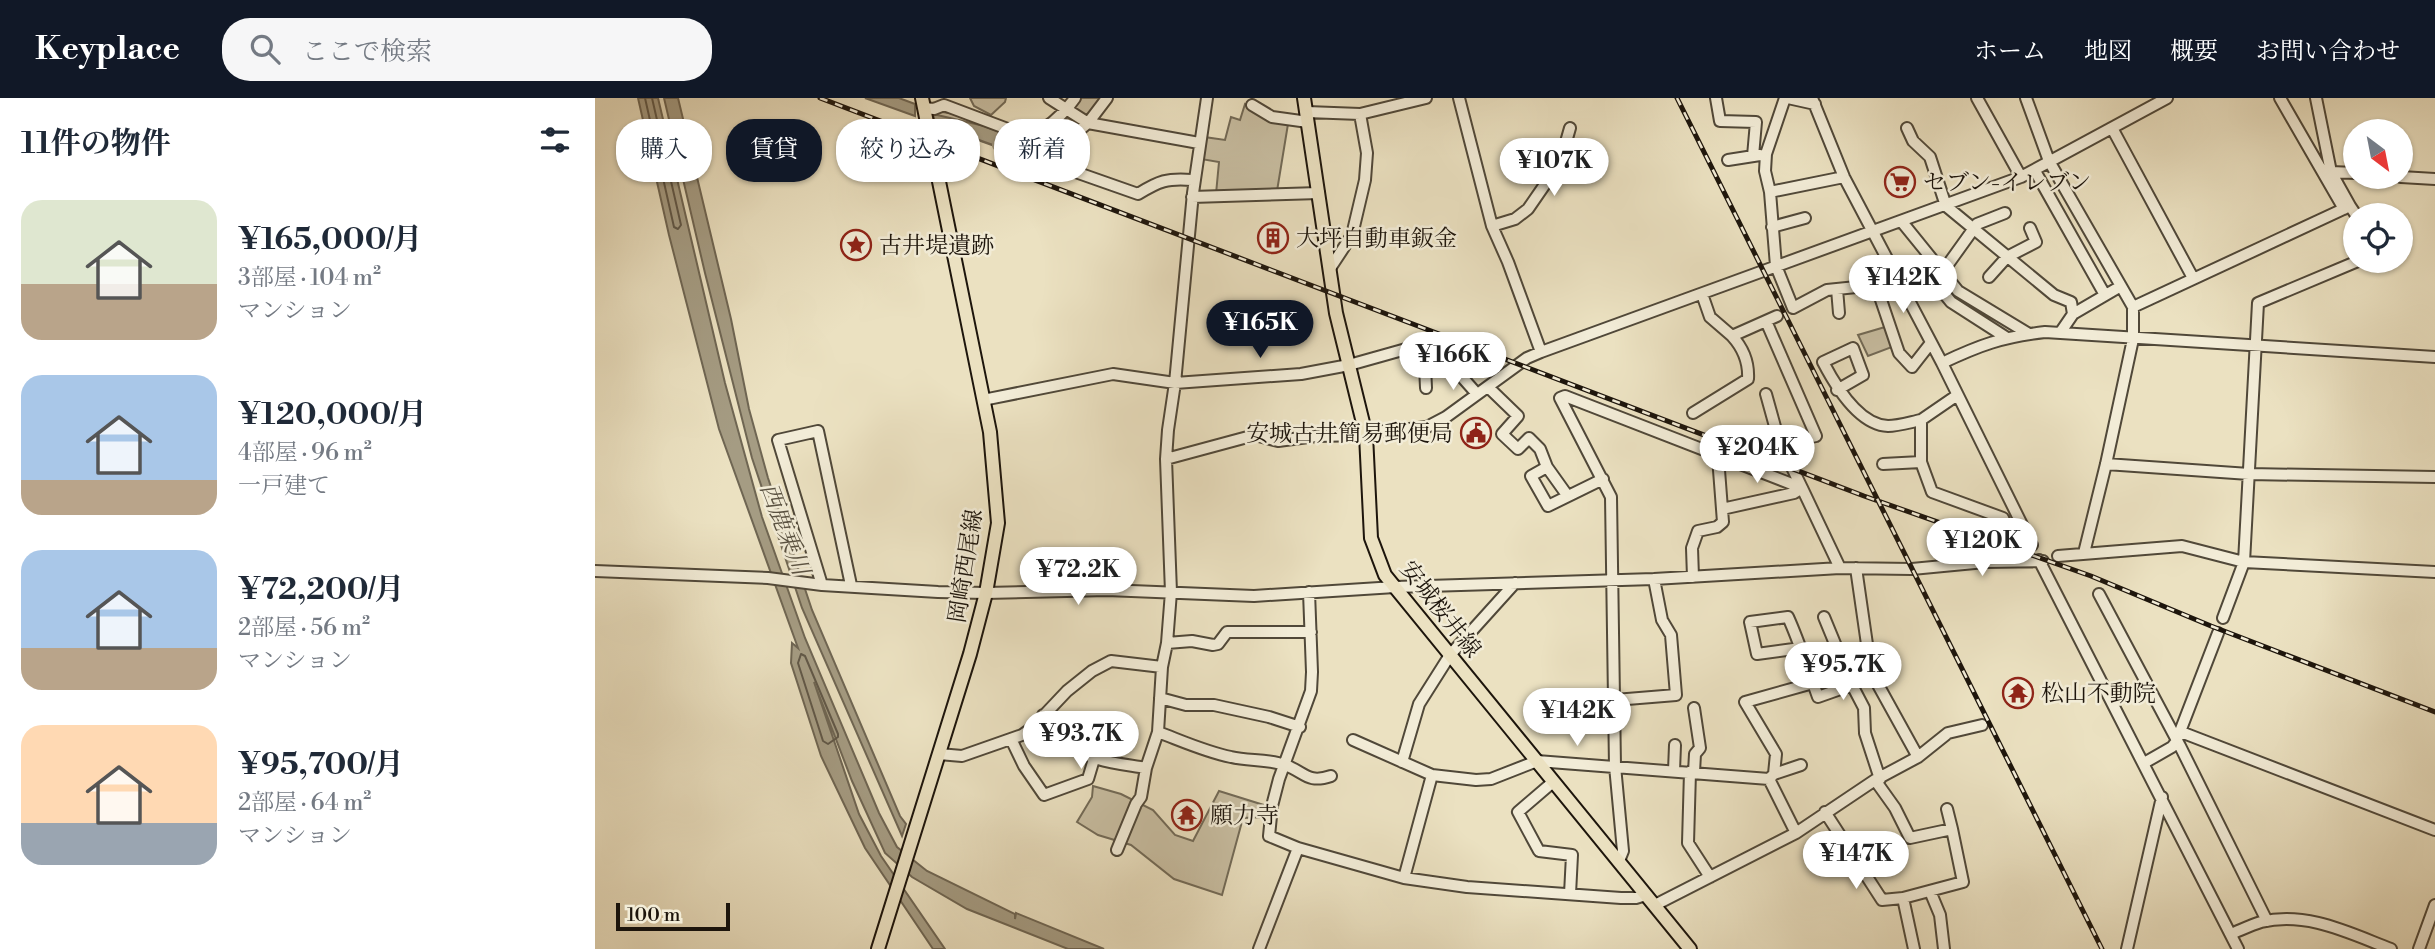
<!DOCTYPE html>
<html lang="ja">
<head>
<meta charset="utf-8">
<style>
	body { margin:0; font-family:"Libre Bodoni","Noto Serif JP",serif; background:#f6f6f7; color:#1f2937; height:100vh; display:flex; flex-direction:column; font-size:26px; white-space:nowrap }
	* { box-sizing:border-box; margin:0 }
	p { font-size:23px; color:#747a83 }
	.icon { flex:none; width:38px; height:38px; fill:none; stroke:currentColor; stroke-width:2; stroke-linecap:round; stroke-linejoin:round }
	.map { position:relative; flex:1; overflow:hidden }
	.drawer { display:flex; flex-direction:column; background:#fff; width:595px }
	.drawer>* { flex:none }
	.guide { position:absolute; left:21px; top:21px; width:665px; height:63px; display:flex; gap:14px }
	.needle { width:46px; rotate:148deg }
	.fabs { position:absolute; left:1748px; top:21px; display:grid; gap:14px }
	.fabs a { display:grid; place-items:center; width:70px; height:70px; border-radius:50%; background:#fff; box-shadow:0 2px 5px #0004; font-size:35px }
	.scale { position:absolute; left:21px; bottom:18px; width:114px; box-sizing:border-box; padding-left:7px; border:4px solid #1d150c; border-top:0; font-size:19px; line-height:24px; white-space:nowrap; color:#1d150c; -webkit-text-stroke:5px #f2ecd7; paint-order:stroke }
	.price { position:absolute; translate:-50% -60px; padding:0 16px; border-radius:24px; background:#fff; color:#222; font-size:23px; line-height:46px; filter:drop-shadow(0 2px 4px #0008) }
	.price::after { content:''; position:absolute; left:50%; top:42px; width:21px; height:16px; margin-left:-10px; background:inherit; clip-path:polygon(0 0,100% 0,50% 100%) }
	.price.current { background:#111827; color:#fff }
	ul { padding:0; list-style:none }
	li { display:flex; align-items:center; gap:21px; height:175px; padding:0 21px }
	li span { display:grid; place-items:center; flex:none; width:196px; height:140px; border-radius:21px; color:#555 }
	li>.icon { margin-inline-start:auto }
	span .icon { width:84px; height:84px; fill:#fffc; stroke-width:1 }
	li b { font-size:30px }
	h2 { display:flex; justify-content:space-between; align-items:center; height:84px; padding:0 21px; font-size:30px }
	.chip { padding:0 24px; border-radius:28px; background:#fff; box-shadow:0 2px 5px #0004; font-size:24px; line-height:63px }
	.chip.current { background:#111827; color:#fff }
	header { display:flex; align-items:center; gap:42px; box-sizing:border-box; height:98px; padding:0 35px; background:#111827; color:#fff }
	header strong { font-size:33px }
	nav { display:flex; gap:38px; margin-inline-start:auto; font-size:24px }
	.search { width:490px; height:63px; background:#f6f6f7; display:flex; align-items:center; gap:18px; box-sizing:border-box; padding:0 24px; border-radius:28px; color:#747a83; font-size:26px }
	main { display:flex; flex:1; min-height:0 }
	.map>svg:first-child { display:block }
	.green { fill:#c8bea2; stroke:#726a57; stroke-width:2 }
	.water { fill:#a59c83; stroke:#6f6653; stroke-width:2 }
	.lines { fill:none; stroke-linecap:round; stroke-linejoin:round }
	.shore { stroke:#615848; stroke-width:2 }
	.river { stroke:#a59c83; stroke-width:14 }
	.minor-casing { stroke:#504839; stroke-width:14 }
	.major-casing { stroke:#1d150c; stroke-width:16 }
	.minor { stroke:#f2ecd7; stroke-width:10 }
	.major { stroke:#ebe1c1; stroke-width:12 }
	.rail-casing { stroke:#1d150c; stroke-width:5 }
	.rail { stroke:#f2ecd7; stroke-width:2.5; stroke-dasharray:8; stroke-linecap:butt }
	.labels { text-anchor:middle; stroke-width:5; stroke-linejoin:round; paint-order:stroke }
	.poi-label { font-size:23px; fill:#1d150c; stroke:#f2ecd7; text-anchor:start }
	.street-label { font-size:23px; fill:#1d150c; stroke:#f2ecd7 }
	.water-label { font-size:24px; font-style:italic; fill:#5a5242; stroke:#f2ecd7 }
</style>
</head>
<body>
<header>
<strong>Keyplace</strong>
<div class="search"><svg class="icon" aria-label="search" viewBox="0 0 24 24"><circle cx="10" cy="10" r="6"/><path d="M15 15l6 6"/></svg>ここで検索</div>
<nav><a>ホーム</a><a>地図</a><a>概要</a><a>お問い合わせ</a></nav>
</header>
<main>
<section class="drawer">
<h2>11件の物件<svg class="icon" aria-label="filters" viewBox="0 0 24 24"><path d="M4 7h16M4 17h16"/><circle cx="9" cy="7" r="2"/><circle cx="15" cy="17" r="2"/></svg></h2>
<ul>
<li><span style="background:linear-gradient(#dfe7d0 60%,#b9a48a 0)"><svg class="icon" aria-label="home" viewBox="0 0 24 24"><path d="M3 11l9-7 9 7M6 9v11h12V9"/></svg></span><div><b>¥165,000/月</b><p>3部屋 · 104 m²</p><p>マンション</p></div></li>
<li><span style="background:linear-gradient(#a9c7e8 75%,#b9a48a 0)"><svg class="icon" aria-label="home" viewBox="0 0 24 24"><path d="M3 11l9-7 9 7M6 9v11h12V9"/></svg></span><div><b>¥120,000/月</b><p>4部屋 · 96 m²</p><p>一戸建て</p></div></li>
<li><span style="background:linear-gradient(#a9c7e8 70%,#b9a48a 0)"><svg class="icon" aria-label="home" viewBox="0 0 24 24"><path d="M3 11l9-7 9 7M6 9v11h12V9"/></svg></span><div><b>¥72,200/月</b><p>2部屋 · 56 m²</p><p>マンション</p></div></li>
<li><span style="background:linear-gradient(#ffd9b3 70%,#9aa5b1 0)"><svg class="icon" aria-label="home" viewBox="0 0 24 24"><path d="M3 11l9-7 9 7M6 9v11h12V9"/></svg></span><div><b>¥95,700/月</b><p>2部屋 · 64 m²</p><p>マンション</p></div></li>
</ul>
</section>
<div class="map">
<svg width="1840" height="851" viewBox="0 0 1840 851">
	<rect width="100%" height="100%" fill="#ebe1c1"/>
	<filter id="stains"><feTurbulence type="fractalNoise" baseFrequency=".00286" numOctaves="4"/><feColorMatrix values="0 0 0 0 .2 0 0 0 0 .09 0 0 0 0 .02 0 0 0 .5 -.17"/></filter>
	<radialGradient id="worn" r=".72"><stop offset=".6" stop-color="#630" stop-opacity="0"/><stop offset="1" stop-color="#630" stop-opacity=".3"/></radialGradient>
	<path class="green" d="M375,0h36l-1,4 -14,13 -17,-9z
		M485,0h22l-14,17 -46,48 -106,-38 -1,-14 21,3 67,25z
		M650,6l20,14 23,6 -11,67 -61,3 3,-32 -18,-3 3,-22 21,3 6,-23 9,3z
		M1290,229l7,20 -24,9 -10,-21z
		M498,688l28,8 32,16 22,25 18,6 26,-50 48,15 -3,11 -21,1 -21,77 -48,-16 -43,-34 -33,-10 -21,-13 15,-25z"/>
	<path class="water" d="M43,0h20l67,285 37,134 43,121 74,175 18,34 30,24 88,43v5l1,-6 88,36h-36l-101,-40 -55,-32 -27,-24 -33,-72 -38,-99 45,132 22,42 64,93h-12l-68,-101 -44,-92 -30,-93 1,-20 6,5 -79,-219 -50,-194z
		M69,0h14l53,221 18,90 19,69 44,132 88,206 6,8 -4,12 -100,-228 -50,-150 -47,-185z
		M270,0h34l16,6v12z
		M338,16l51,12 47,18 40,-28 7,4c-11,13 -25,31 -43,34 -19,3 -80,-24 -100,-31z"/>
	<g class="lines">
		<path class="shore" d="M50,0l29,129 4,2 3,-4 -29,-127
			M206,556l4,2 33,78v3l-10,7 -5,-3 -25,-78z"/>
		<path class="river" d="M404,47l28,9 19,-8"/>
		<g class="minor-casing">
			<path id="minor" d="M454,0l39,25 111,20
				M512,0l-19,25 -38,32 -3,7 91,32c21,-13 29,-16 54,-14
				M612,0l-14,95 -18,190 -7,47 -2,29 5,133 -4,51 -5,24 -4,65c24,9 48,20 73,25 17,4 38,2 54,8 20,7 22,19 46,11
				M864,0l33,128 16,36 33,90
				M1121,0l4,23 36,1 -3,34
				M1190,0l-19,56 -1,17 5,21 6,74 17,42 34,-18 49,-5 53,-10 20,-12 28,-39 28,-11
				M1193,0l27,6
				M1217,0l32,79 98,186 90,182
				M1382,0l44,79
				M1431,0l23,63 84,146v32l-27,125 -22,89
				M1685,0l64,111
				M1721,0l15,74 19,34
				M657,7l20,12 36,5
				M329,10l10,1 10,-4 85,32c19,-9 34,-22 46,-39
				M712,14l53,2 66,-16
				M1312,30l6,13 17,16 16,49 108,89 17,7 2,12
				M1517,30l81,150
				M1133,62l32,-5
				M1440,73l70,124
				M1736,74l24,1
				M1806,79l34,2
				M1175,94l74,-15
				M597,99l127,-4
				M1307,124l56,69 71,43
				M897,128l23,-7 13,-10 20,-29 5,-19 11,-12 6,-21
				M1177,129l33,-9
				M734,172l23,-35 13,-55 2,-27 -7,-39
				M1334,177l22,27 56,36
				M1394,179l18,-20 29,-15 -6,-14
				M1281,187l23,68 13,14 18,-23
				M1242,191l2,24
				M1107,196l8,23 22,19 45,-20
				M1538,209l217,-101 6,9
				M1171,223l50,115 -32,7 -5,-2 -13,-47
				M1465,235l13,-19 48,-28
				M829,245l2,45
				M1347,265c38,-18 60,-26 103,-31l390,25
				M893,289l30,29 -16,18 16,15 11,-11 11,11 7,18 20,28
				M1242,292l26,-15 -10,-27 -30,14c12,23 36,63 65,64 10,0 23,-4 33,-6
				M1361,298l-35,24v42l11,30 71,26 6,14 -3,5
				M388,302l130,-26 62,9 126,-9 48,-9 82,-23 46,52
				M1098,315l55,-34c1,-17 -5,-31 -16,-43
				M571,361l89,-24 23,6 38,-5 50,-1 21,-5h14l26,-3 19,-10 81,-59 14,-6 480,-175 146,-79
				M1288,366l38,-2
				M1511,366l143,10 186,3
				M952,369l-16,9 17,30 55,-27
				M1127,411l72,-16 8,-5 -17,-35 -1,-10
				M1463,458l124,-10 62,16 191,10
				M1444,462l199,389
				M1390,464l16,-15
				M1261,470l15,104 47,85
				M0,473l173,7 54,7 116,7 48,1 121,-3 147,6 141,-9 259,-8 186,-11 72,1 73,-7 58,-1
				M1098,479l-1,-29 6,-17 19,-4 6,-5 -5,-65
				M227,487l-44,-145 40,-9 33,154
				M714,494l3,80 -1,19 -32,88 -7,27 -3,30 29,12 106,30 63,9 154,11h15l10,-3
				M1504,496l81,152 87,175
				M1229,519l28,68 12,23 1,25 15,46
				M1628,520l21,-56 14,-259 100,-42
				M572,545l25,-2 21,4 5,-1 9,-12h84
				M1218,585l5,14 34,-12
				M565,600l26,7h28l55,12 31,10
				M1020,602l61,-5 -5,-60 -9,-15 -8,-41
				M1099,610l6,40 -5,6 -1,18
				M448,617c17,6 13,17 25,28 22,19 49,20 78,25
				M1586,634l254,98
				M416,641l13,27 20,29 44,-16 6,-20
				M758,642l79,35 44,5 15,-1 46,-18 232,18 27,54
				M344,656l23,2 60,-21 10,-7 35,-37 25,-20 19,-10 51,6
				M807,664l17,-58 31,-49 65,-72
				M1549,665l28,-16 4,-5 42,-109
				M1079,673l1,-26
				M1095,674l-2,71 22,34
				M1179,676l27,-9
				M1174,681l5,-5 2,-20 -31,-52 68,-19c-8,-22 -15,-44 -25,-66l-38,5 7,32 44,-6
				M1280,682l20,28 15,30 42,-9 11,53 -60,16
				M958,684l-35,30 21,39 33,4 -2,39
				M1352,711l5,20
				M1230,714l57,88 21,-2 11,51
				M522,752l19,-46 5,-7 5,-29 12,-36
				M1024,763l4,-10 -8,-85 -4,-269 -51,-99 5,-2 237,92 38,80
				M809,780l28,-103
				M1335,793l10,24 4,34
				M1060,807l141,-72 79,-53 43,-23 30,-24 34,-8
				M1636,836c10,-4 20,-9 30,-12 46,-11 88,11 130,27
				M664,851l39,-101
				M1532,851l35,-152
				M1824,851l16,-44"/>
		</g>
		<g class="major-casing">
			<path id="major" d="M709,0l32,215 30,122 5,103 14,37 22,27 283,347
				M283,851l92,-295 16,-61 12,-70 -8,-91 -68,-334"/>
		</g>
		<use href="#minor" class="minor"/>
		<use href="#major" class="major"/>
		<g class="rail-casing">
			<path id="rail" d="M225,0l1044,398 227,80 120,50 224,86
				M1082,0l425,851"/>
		</g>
		<use href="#rail" class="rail"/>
	</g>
	<defs>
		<g id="supermarket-ring" transform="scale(1.575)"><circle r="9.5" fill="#f2ecd7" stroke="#8f2418" stroke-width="1.5"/><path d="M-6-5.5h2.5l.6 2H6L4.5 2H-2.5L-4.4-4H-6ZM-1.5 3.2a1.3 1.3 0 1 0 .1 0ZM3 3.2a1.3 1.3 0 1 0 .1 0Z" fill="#8f2418"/></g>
		<g id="building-ring" transform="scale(1.575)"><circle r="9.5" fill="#f2ecd7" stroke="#8f2418" stroke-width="1.5"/><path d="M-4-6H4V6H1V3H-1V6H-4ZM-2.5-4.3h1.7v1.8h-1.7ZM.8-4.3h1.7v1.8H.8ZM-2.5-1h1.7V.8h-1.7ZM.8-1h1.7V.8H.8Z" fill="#8f2418"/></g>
		<g id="sight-ring" transform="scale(1.575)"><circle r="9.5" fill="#f2ecd7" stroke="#8f2418" stroke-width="1.5"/><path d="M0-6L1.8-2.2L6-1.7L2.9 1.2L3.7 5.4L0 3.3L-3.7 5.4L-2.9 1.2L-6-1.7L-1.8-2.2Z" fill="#8f2418"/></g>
		<g id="civic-ring" transform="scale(1.575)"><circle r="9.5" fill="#f2ecd7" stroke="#8f2418" stroke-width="1.5"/><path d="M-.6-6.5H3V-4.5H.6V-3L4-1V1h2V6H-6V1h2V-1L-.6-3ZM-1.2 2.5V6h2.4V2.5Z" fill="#8f2418"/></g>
		<g id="temple-ring" transform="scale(1.575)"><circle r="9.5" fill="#f2ecd7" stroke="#8f2418" stroke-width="1.5"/><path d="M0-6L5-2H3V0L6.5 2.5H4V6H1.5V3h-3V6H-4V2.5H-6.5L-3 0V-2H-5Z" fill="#8f2418"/></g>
	</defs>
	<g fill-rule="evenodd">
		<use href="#supermarket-ring" x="1305" y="84"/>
		<use href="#building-ring" x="678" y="140"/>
		<use href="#sight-ring" x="261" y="147"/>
		<use href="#civic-ring" x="881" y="335"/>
		<use href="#temple-ring" x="1423" y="595"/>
		<use href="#temple-ring" x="592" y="717"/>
	</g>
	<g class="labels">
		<g class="poi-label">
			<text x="1328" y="92">セブン-イレブン</text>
			<text x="701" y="148">大坪自動車鈑金</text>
			<text x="284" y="155">古井堤遺跡</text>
			<text x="858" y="343" text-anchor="end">安城古井簡易郵便局</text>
			<text x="1446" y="603">松山不動院</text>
			<text x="615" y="725">願力寺</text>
		</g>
		<g class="street-label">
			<text transform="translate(370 468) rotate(-81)" y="8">岡崎西尾線</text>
			<text transform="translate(846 511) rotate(52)" y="8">安城桜井線</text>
		</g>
		<g class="water-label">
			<text transform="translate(190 431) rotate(69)" y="8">西鹿乗川</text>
		</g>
	</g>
	<rect width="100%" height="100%" filter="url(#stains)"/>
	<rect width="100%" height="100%" fill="url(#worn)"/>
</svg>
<div class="fabs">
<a><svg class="needle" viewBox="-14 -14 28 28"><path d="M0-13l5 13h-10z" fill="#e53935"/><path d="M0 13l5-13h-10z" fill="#747a83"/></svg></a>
<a><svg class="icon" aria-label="locate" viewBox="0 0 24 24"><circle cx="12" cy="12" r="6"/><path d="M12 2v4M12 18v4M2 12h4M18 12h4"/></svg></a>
</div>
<div class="scale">100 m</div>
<b class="price" style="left:959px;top:100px">¥107K</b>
<b class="price" style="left:1308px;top:217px">¥142K</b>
<b class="price current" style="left:665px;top:262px">¥165K</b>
<b class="price" style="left:858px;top:294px">¥166K</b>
<b class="price" style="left:1162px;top:387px">¥204K</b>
<b class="price" style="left:1387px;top:480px">¥120K</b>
<b class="price" style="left:483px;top:509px">¥72.2K</b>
<b class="price" style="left:1248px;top:604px">¥95.7K</b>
<b class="price" style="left:982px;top:650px">¥142K</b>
<b class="price" style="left:486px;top:673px">¥93.7K</b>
<b class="price" style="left:1261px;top:793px">¥147K</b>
<div class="guide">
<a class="chip">購入</a>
<a class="chip current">賃貸</a>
<a class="chip">絞り込み</a>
<a class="chip">新着</a>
</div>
</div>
</main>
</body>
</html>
